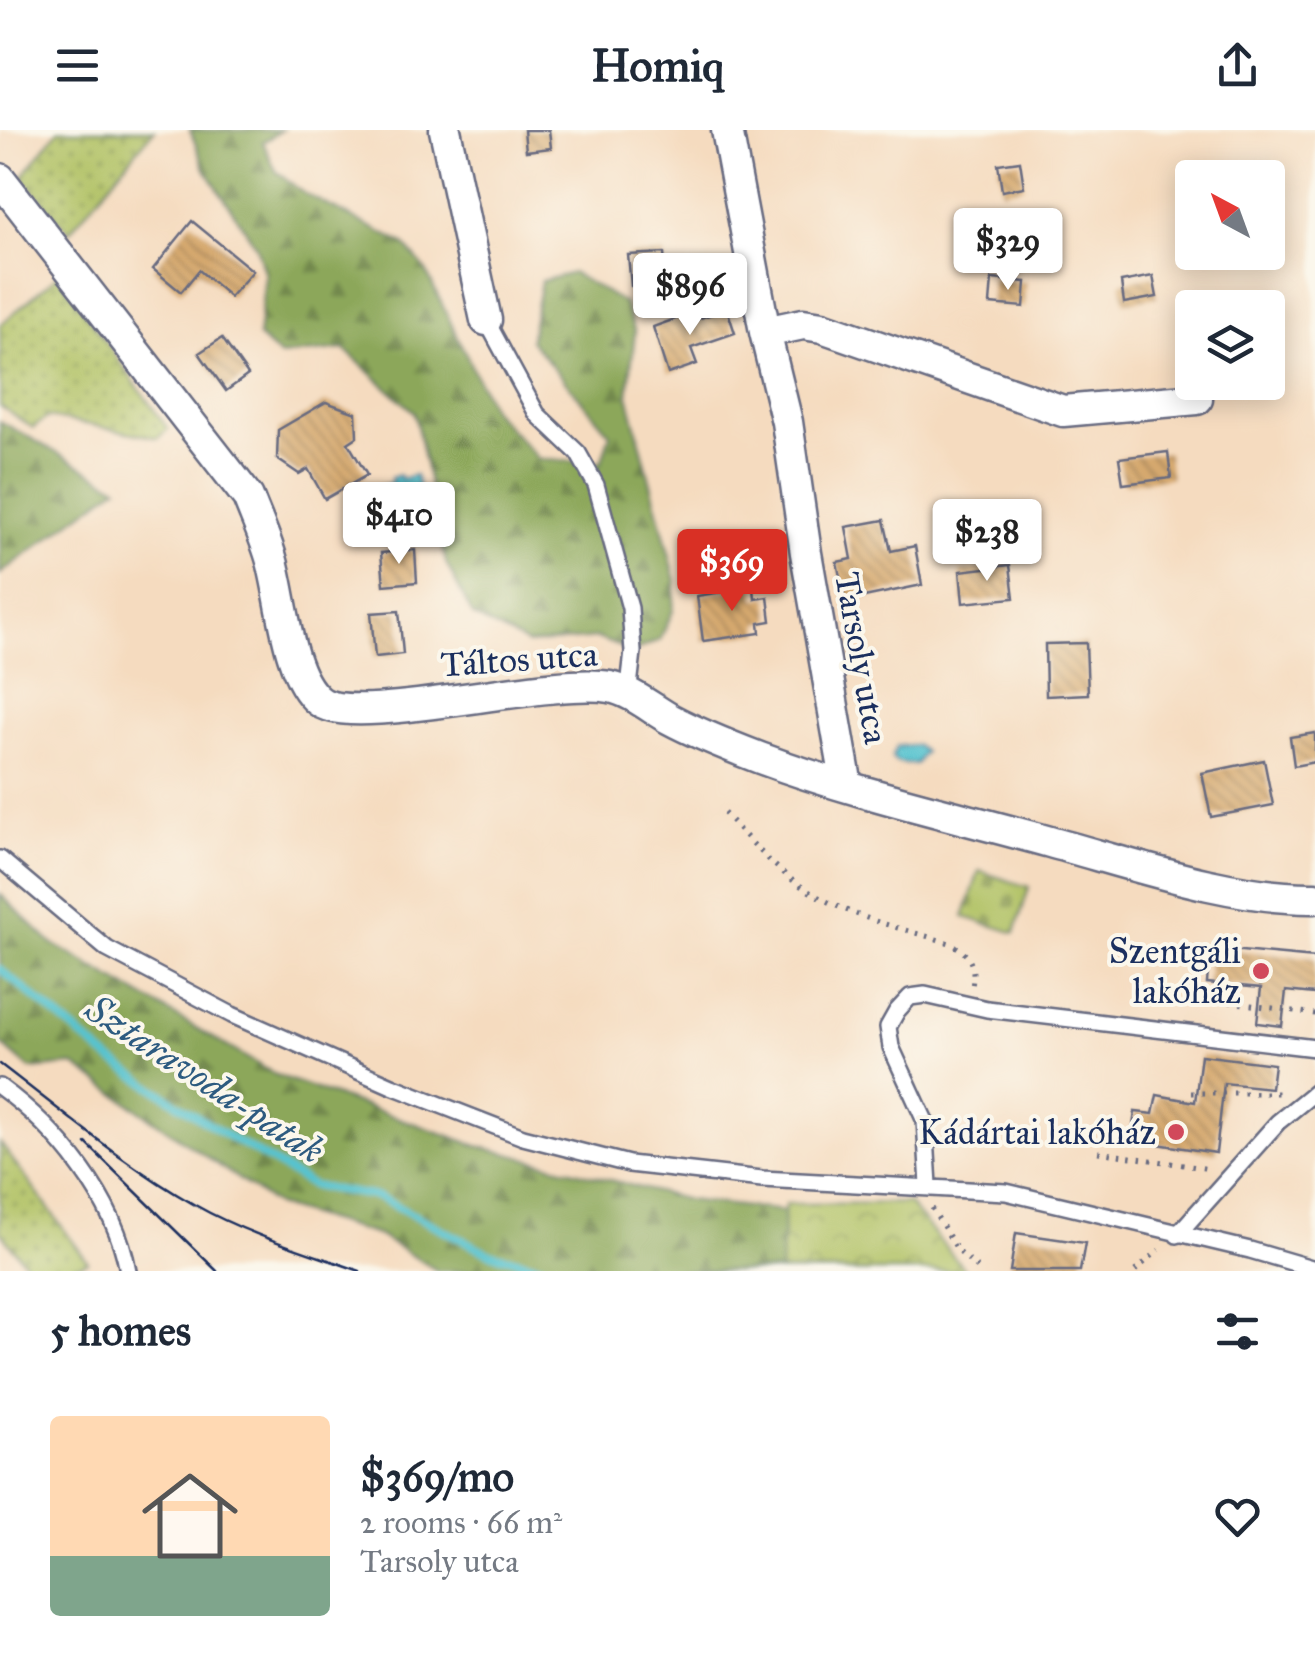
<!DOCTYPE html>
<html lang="en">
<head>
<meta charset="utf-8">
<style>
	body { margin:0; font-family:"IM FELL Great Primer",serif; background:#f6f6f7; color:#1f2937; height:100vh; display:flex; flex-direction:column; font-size:38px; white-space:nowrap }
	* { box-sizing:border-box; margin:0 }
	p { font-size:32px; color:#747a83 }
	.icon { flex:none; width:55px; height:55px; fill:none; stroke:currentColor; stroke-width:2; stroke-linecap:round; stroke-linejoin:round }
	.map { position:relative; height:1141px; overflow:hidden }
	.panel { display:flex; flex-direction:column; background:#fff; flex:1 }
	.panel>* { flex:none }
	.needle { width:65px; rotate:319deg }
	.buttons { position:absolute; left:1175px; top:30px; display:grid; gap:20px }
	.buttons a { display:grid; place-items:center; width:110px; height:110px; border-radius:10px; background:#fff; box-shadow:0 5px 25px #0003; font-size:50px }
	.price { position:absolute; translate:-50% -85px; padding:0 22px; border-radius:10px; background:#fff; color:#222; font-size:32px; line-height:65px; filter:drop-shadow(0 2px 5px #0008) }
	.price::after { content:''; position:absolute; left:50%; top:60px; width:30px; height:22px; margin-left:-15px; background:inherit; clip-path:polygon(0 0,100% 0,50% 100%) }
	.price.selected { background:#d93025; color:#fff }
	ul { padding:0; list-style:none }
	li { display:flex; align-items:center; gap:30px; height:250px; padding:0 50px }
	li span { display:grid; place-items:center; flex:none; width:280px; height:200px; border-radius:10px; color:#555 }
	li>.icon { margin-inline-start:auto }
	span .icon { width:120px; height:120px; fill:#fffc; stroke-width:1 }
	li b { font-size:42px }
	h2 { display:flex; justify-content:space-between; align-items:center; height:120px; padding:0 50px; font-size:42px }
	header { display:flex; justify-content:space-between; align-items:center; height:130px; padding:0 50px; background:#fff; font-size:45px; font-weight:800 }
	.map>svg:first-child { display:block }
	.grass { fill:url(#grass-dots); stroke:#667861; stroke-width:2.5 }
	.forest { fill:url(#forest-firs); stroke:#546b5c; stroke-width:2.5 }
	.cemetery { fill:url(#cemetery-stones); stroke:#667861; stroke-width:2.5 }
	.park { fill:url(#park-crowns); stroke:#667861; stroke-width:2.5 }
	.water { fill:#57c3cf; stroke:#397996; stroke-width:2.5 }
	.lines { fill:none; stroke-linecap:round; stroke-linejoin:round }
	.stream { stroke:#57c3cf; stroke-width:8 }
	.building { fill:url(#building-back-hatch) }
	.lane-casing { stroke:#676b80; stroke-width:20 }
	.street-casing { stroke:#676b80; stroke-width:35 }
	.path { stroke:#676b80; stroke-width:5; stroke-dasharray:2.5 8; stroke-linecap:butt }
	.lane { stroke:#fff; stroke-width:15 }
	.street { stroke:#fff; stroke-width:30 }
	.tram { stroke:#1b2f5e; stroke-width:2.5 }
	.poi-dot { fill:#d1495b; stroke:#fbf7ec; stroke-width:4 }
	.labels { text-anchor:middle; stroke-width:8; stroke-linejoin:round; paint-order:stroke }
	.street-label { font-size:35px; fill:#1b2f5e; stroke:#fbf7ec }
	.poi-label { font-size:35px; fill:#1b2f5e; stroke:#fbf7ec; text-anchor:end }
	.water-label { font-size:38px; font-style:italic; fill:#2d5b80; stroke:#fbf7ec }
</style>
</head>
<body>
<header><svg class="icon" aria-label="menu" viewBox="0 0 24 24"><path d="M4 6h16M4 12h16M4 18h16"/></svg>Homiq<svg class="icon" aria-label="share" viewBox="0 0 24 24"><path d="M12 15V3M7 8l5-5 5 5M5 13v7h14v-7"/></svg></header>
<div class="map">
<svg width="1315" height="1141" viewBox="0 0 1315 1141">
	<defs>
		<pattern id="grass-dots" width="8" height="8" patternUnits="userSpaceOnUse" patternTransform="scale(2.5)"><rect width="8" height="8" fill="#b0c164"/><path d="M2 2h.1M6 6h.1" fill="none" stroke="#8e9d56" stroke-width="1.8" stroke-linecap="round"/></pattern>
		<pattern id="forest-firs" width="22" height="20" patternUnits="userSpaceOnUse" patternTransform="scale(2.5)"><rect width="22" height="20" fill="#8ca75a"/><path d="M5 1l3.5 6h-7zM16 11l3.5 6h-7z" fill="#72884e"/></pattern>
		<pattern id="cemetery-stones" width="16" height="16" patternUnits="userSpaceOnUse" patternTransform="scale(2.5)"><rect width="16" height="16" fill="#b0c164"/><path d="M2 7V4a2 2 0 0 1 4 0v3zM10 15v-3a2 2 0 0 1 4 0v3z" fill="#8e9d56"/></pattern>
		<pattern id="park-crowns" width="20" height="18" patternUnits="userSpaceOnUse" patternTransform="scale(2.5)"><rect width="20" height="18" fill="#b0c164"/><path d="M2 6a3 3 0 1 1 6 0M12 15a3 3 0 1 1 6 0" fill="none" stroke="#8e9d56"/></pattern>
		<pattern id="building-back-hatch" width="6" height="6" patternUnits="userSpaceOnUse" patternTransform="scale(2.5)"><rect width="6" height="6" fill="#d6a96e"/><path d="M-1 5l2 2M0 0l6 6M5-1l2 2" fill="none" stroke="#ad8a5e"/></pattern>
	</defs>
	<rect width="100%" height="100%" fill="#fbf7ec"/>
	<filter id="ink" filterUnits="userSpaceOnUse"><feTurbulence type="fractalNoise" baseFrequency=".01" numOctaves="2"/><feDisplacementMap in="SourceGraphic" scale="20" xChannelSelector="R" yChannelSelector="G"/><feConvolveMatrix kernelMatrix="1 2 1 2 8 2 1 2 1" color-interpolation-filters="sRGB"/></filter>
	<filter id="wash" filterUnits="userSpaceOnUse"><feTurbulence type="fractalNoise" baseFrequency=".0048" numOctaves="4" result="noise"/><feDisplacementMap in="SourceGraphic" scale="40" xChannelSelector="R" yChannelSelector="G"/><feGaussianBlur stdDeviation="2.25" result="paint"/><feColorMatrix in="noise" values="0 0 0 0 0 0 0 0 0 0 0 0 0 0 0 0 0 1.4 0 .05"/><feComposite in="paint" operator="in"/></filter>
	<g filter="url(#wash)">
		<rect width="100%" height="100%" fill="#f5dbbf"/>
		<path class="grass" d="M58,0h96l-85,102 -47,-55z
			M58,145l110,154 -10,9 -110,-21 -15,11 -33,-22v-81z
			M0,1013l1,1 87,118 -25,9h-31l-32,-39z"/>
		<path class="forest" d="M190,0h92l-19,12 13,29 26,21 102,52 21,25 68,142 46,48 62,4 9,-29 -80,-94 11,-59 31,-8 52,30 11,29 -7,63 48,185 -3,31 -13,29 -27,12 -36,-14 -69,6 -55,-28 -27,-53 -32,-151 -70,-63 -64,7 -22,-19 7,-62 -9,-29 -51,-77z
			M0,291l118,66 -118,87z
			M0,764l50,48 226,133 202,71 210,54 177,20 4,51h-431l-61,-36 -101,-30 -202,-140 -44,4 -30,-26z"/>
		<path class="cemetery" d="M979,741l50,16 -14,46 -51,-16z"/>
		<path class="park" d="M908,1073l58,68h-186l5,-67z"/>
		<path class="water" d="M399,345l2,4 14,-4 7,23 -43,13 -7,-22 20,-6 -1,-5z
			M916,615l8,7 -8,12 -18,-1 -6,-5 5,-12z"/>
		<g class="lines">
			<path class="stream" d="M0,839l108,89 113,74 92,54 65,11 111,56 72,18"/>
		</g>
		<g id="blocks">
			<path class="building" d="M524,0h25l2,18 -25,3z
				M1020,31l4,26 -22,4 -4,-27z
				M192,91l61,50 -23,26 -31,-27 -18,22 -28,-23z
				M664,123l2,30 -35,3 -3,-31z
				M1153,146l4,21 -33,6 -3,-21z
				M992,149l34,3 -2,25 -34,-3z
				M727,179l8,24 -44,15 6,16 -29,10 -15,-47 28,-10 2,7z
				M222,208l26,37 -22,16 -27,-38z
				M326,272l30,11 1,24 -9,6 19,32 -42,24 -17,-30 -9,5 -22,-15 1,-29z
				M1168,322l3,26 -48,6 -4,-26z
				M884,390l7,31 24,-5 7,39 -77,16 -8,-39 15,-3 -6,-32z
				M415,420l2,32 -33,3 -3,-32z
				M1010,435l4,33 -51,5 -3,-32z
				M754,457l1,12 13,-2 3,24 -12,2 1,10 -57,8 -6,-45z
				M399,481l4,43 -28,3 -4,-44z
				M1086,513l2,51 -42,2 -1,-52z
				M1315,603v29l-21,4 -4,-29z
				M1264,630l9,45 -62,12 -9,-44z
				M1210,818l105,10v36l-29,-3 -4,35 -25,-3 4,-35 -54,-5z
				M1201,925l73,9 -3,24 -47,-5 -8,70 -85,-13 4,-28 18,2 4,-19 38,7z
				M1016,1103l69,10 -5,28h-70z"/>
		</g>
	</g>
	<g filter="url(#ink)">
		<use href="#blocks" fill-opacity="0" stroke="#676b80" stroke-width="2.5"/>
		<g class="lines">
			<g class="lane-casing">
				<path id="lane" d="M486,190l51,94 41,39 18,32 34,123 3,44 -5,43
					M0,729l107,90 125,66 160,71 131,51 106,27 133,15 244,13 244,58 65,19
					M0,957c58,42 115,112 128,184
					M929,1055l-4,-64 -34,-74 -3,-20 9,-16 13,-14 15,-2 62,14 328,39
					M1177,1105l101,-113 37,-30"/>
			</g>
			<g class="street-casing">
				<path id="street" d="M445,0l41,190
					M727,0l38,202 22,90 19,131 41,233
					M0,49l248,318c8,21 18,42 24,64 11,40 15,114 47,140 34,28 229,-25 291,-14 21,4 42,22 60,32 24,13 64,29 90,39 94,35 193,57 290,84 81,22 182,57 265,56
					M765,202l38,-8 19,3 241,84 134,-12"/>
			</g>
			<path class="path" d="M724,683c25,26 50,56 80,75 44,29 96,40 146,55 19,10 26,22 22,43
				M1209,869l106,15
				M1191,963h89
				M1098,1022l112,17
				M932,1078l26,43 23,20
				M1135,1141l24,-21"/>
			<use href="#lane" class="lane"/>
			<use href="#street" class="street"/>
			<path class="tram" d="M0,934c63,48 126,102 195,141 51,29 109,46 165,66
				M86,1013l131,128"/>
		</g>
	</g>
	<g class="poi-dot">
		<circle cx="1261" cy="841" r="10"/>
		<circle cx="1176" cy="1002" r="10"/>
	</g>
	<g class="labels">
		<g class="street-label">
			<text transform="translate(862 528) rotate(80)" y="12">Tarsoly utca</text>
			<text transform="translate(519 529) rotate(-4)" y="12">Táltos utca</text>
		</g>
		<g class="poi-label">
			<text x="1241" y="833">Szentgáli<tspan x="1241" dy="40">lakóház</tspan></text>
			<text x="1156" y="1014">Kádártai lakóház</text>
		</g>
		<g class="water-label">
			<text transform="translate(205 949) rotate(33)" y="13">Sztaravoda-patak</text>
		</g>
	</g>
</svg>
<div class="buttons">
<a><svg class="needle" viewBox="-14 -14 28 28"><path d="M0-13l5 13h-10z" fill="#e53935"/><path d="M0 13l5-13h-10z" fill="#747a83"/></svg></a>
<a><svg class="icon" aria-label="layers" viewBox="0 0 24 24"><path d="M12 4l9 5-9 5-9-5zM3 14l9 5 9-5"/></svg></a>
</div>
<b class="price" style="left:1008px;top:163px">$329</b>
<b class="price" style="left:690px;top:208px">$896</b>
<b class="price" style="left:399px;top:437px">$410</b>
<b class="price" style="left:987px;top:454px">$238</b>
<b class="price selected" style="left:732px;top:484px">$369</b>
</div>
<section class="panel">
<h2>5 homes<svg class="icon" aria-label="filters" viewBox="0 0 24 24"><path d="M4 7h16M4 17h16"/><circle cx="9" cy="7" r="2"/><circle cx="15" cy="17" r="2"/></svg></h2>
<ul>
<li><span style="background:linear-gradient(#ffd9b3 70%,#7fa58c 0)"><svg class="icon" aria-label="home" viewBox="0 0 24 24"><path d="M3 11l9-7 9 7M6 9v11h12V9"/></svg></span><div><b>$369/mo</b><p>2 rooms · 66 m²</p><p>Tarsoly utca</p></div><svg class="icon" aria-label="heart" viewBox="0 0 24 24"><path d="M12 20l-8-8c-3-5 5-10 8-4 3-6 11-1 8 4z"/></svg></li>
</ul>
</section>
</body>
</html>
